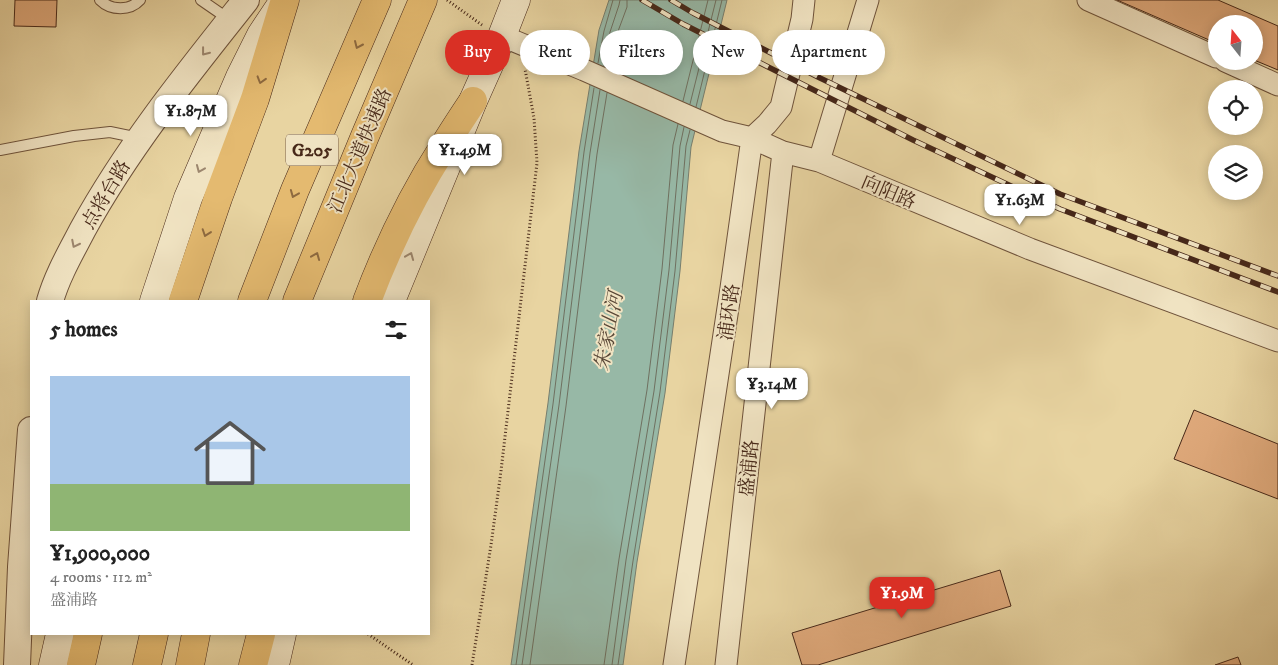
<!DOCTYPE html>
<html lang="en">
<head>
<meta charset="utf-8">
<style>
	body { margin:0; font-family:"IM FELL DW Pica","Noto Serif SC",serif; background:#f6f6f6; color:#222; height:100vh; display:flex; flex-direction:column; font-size:19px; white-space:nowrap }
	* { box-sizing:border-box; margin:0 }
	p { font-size:16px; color:#767676 }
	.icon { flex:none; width:28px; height:28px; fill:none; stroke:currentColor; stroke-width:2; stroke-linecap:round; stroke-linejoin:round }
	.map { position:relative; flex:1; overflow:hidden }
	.drawer { position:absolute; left:30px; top:300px; width:400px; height:335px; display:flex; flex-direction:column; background:#fff; border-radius:0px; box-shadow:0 2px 12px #0003 }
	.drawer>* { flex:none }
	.banner { position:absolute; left:445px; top:30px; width:475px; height:45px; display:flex; gap:10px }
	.needle { width:32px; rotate:343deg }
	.controls { position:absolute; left:1208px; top:15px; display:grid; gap:10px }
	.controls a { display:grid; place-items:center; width:55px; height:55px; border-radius:50%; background:#fff; box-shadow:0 2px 12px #0003; font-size:25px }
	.price { position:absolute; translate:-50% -42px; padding:0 11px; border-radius:10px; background:#fff; color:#222; font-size:16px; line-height:32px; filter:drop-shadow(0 1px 2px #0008) }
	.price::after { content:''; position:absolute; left:50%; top:30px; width:15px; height:11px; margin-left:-8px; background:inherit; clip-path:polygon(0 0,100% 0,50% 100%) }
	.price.active { background:#d93025; color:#fff }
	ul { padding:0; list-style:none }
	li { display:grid; align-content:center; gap:10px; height:265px; padding:0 20px }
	li span { display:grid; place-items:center; height:155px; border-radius:0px; color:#555 }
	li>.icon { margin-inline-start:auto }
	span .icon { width:90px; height:90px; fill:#fffc; stroke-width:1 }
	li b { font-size:21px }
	h2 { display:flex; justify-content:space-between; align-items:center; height:60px; padding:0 20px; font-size:21px }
	.chip { padding:0 18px; border-radius:22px; background:#fff; box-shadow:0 2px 12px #0003; font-size:18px; line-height:45px }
	.chip.active { background:#d93025; color:#fff }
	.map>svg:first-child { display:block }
	.water { fill:#97b8a6; stroke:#777e6e }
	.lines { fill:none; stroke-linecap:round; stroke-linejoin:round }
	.shore { stroke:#6f7060; stroke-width:1 }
	.building { fill:#e0aa7c; stroke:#472819 }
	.service-casing { stroke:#6f533b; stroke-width:12 }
	.minor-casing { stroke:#6f533b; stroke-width:23 }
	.tertiary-casing { stroke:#6f533b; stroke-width:28 }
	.secondary-casing { stroke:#472819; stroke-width:29 }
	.trunk-casing { stroke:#472819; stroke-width:29 }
	.path { stroke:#472819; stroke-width:3; stroke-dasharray:1 2.5; stroke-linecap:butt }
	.service { stroke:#f0e3c2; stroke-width:10 }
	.minor { stroke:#f0e3c2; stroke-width:21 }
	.tertiary { stroke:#f0e3c2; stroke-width:26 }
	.secondary { stroke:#f0e3c2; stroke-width:28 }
	.trunk { stroke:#e4ba70; stroke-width:28 }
	.rail-casing { stroke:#472819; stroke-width:5.5 }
	.rail { stroke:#f0e3c2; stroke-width:4; stroke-dasharray:11; stroke-linecap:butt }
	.oneway { stroke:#8e6a40 }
	.oneway2 { stroke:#9c866e }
	.labels { text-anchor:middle; stroke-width:4; stroke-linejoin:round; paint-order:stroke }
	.shield { fill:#f0e3c2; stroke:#7a604c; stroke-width:1 }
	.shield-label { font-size:18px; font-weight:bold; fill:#472819 }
	.street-label { font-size:19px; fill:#472819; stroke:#f0e3c2 }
	.water-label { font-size:20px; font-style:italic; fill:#574535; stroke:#f0e3c2 }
</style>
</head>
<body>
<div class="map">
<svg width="1278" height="665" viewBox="0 0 1278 665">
	<rect width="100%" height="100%" fill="#e8d4a1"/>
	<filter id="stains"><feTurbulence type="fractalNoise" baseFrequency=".004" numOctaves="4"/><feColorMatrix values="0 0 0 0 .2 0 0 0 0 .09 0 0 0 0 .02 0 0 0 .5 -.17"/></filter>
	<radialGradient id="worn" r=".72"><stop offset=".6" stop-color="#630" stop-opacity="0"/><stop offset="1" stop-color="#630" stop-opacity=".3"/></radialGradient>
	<path class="water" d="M609,0h118l-36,147 -11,124 -15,122 -28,169 -14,103h-112l37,-262 31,-252 20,-121z"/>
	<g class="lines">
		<path class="shore" d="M598,63l6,-32 9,-31
			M604,66l6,-34 9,-27 1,-5
			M611,69l6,-35 10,-27v-7
			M683,101l25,-101
			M690,104l26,-104
			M696,107l26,-107
			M516,665l37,-261 31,-252 10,-64
			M522,665l37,-260 31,-252 10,-63
			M530,665l36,-259 31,-252 10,-61
			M604,665l15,-106 28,-169 15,-121 11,-124 5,-21
			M612,665l14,-105 28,-169 15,-121 11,-124 4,-19
			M618,665l15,-104 27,-169 15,-121 11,-125 4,-16"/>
	</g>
	<path class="building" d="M15,0h42l-1,27 -42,-1z
		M1117,0h101l60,26v44l-24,-10v-36h-38v19z
		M1194,410l84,34v55l-104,-40z
		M1000,570l11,36 -193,59h-16l-10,-32z
		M1238,657l3,8h-26z"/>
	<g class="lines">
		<g class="service-casing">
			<path id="service" d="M100,0c11,11 30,11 40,0
				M201,0l29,20
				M0,150l74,-14 36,-4 29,6"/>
		</g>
		<g class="minor-casing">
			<path id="minor" d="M1088,0l128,57
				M502,36l82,34 138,61 30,7 31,14 36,9 211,88 248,92
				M1225,61l53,24
				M819,161l49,-161
				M674,665l57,-377 21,-150 15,-14 14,-17 21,-88 2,-19
				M726,665l57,-513"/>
		</g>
		<g class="tertiary-casing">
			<path id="tertiary" d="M50,301c7,-25 21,-49 33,-72 45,-82 105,-156 163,-229
				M17,665l4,-98 10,-137"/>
		</g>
		<g class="secondary-casing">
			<path id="secondary" d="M154,301l34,-103 52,-121 21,-42 18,-27
				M391,301l82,-200 29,-65 14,-36
				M53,665l7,-31
				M275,665l7,-31"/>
		</g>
		<g class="trunk-casing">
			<path id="trunk" d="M183,301l35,-103 37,-99 30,-99
				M252,301l43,-111 82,-190
				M297,301l68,-165 58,-136
				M367,301c20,-53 46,-107 77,-155 9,-15 19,-30 29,-45
				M81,665l7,-31
				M147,665l7,-31
				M190,665l6,-31
				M253,665l8,-31"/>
		</g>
		<path class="path" d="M447,0l35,25
			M368,634l45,31
			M472,665l19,-120 10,-74 36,-308 -3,-45 -9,-49"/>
		<use href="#service" class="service"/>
		<use href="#minor" class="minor"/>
		<use href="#tertiary" class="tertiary"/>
		<use href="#secondary" class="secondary"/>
		<use href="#trunk" class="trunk"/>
		<g class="rail-casing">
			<path id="rail" d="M642,0l41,24 230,116 147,69 218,83
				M671,0l22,13 127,65 240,116 218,82"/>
		</g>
		<use href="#rail" class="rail"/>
	</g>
	<defs><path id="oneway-chevron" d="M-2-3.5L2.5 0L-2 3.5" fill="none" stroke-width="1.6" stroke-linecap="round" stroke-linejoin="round" transform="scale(1.25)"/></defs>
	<g class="oneway">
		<use href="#oneway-chevron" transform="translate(358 45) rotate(114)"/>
		<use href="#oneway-chevron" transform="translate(261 80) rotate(107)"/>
		<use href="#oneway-chevron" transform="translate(294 194) rotate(112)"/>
		<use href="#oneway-chevron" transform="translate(206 233) rotate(109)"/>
		<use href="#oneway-chevron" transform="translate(316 256) rotate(-68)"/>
	</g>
	<g class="oneway2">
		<use href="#oneway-chevron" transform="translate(205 52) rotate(128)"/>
		<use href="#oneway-chevron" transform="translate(200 169) rotate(113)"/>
		<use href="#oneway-chevron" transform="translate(75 244) rotate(117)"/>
		<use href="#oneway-chevron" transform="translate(410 256) rotate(-68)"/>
	</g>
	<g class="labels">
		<rect class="shield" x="286" y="134.5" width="52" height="31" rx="4"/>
		<g class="shield-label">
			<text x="312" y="156">G205</text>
		</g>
		<g class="street-label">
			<text transform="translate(359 150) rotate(-67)" y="7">江北大道快速路</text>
			<text transform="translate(889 191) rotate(23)" y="7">向阳路</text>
			<text transform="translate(105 194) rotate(-59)" y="7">点将台路</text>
			<text transform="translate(728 312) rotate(-82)" y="7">浦环路</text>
			<text transform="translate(748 468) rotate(-84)" y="7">盛浦路</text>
		</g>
		<g class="water-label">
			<text transform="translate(608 331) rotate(-79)" y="7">朱家山河</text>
		</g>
	</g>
	<rect width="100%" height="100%" filter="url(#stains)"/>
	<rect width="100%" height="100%" fill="url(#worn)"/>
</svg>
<div class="controls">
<a><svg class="needle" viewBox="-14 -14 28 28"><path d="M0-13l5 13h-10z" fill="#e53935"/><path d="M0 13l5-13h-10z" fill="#767676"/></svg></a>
<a><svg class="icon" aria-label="locate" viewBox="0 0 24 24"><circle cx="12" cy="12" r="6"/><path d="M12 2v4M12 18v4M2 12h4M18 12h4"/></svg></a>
<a><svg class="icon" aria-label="layers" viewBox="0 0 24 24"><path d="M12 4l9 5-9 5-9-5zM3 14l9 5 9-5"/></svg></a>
</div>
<b class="price" style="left:191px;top:137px">¥1.87M</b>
<b class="price" style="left:465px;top:176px">¥1.49M</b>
<b class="price" style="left:1020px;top:226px">¥1.63M</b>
<b class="price" style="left:772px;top:410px">¥3.14M</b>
<b class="price active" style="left:902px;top:619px">¥1.9M</b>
<div class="banner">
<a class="chip active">Buy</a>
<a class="chip">Rent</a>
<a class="chip">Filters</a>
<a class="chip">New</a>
<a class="chip">Apartment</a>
</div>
<section class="drawer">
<h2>5 homes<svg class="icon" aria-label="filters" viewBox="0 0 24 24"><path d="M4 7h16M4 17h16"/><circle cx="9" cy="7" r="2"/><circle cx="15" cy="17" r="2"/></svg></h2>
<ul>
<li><span style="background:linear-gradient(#a9c7e8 70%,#8fb573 0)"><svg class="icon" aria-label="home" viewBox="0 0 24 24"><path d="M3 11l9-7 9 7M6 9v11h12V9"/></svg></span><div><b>¥1,900,000</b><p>4 rooms · 112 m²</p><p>盛浦路</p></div></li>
</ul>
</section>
</div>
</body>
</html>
